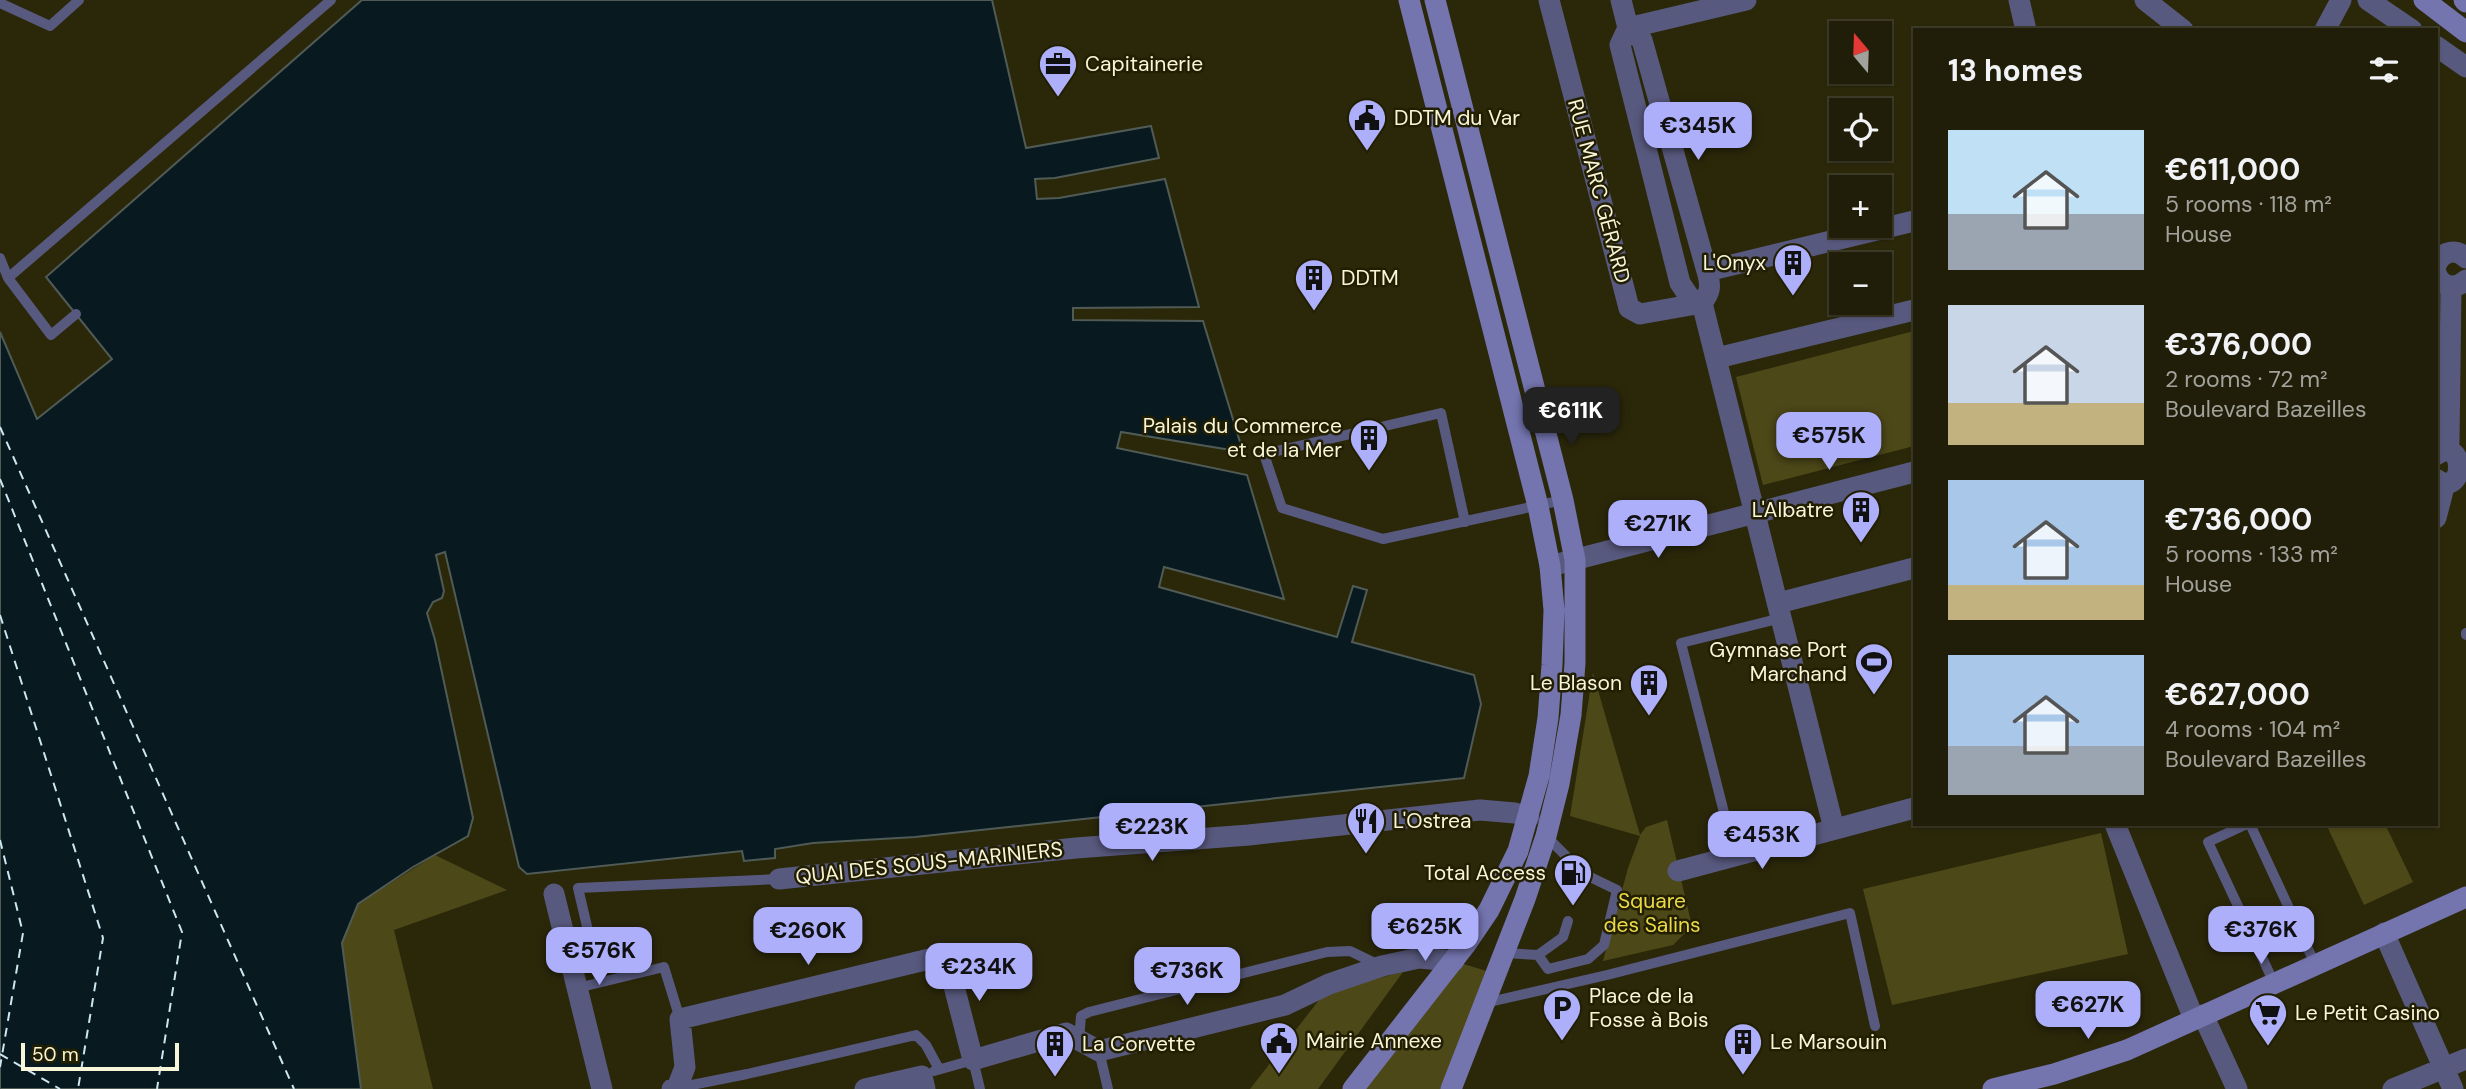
<!DOCTYPE html>
<html lang="en">
<head>
<meta charset="utf-8">
<style>
	body { margin:0; font-family:"DM Sans",sans-serif; background:#2d2b16; color:#f1f3f6; height:100vh; display:flex; flex-direction:column; font-size:26px; white-space:nowrap }
	* { box-sizing:border-box; margin:0 }
	p { font-size:23px; color:#a2a29c }
	.icon { flex:none; width:38px; height:38px; fill:none; stroke:currentColor; stroke-width:2; stroke-linecap:round; stroke-linejoin:round }
	.map { position:relative; flex:1; overflow:hidden }
	.sheet { position:absolute; left:1913px; top:28px; width:525px; height:798px; display:flex; flex-direction:column; background:#201e08; border-radius:0px; box-shadow:0 2px 5px #0004,0 0 0 2px #3d3c29 }
	.sheet>* { flex:none }
	.needle { width:46px; rotate:341deg }
	.buttons { position:absolute; left:1829px; top:21px; display:grid; gap:14px }
	.buttons a { display:grid; place-items:center; width:63px; height:63px; border-radius:0px; background:#201e08; box-shadow:0 2px 5px #0004,0 0 0 2px #3d3c29; font-size:35px }
	.scale { position:absolute; left:21px; bottom:18px; width:158px; box-sizing:border-box; padding-left:7px; border:4px solid #f8f5d8; border-top:0; font-size:19px; line-height:24px; white-space:nowrap; color:#f8f5d8; -webkit-text-stroke:5px #221e02; paint-order:stroke }
	.price { position:absolute; translate:-50% -60px; padding:0 16px; border-radius:14px; background:#adaffb; color:#111; font-size:23px; line-height:46px; filter:drop-shadow(0 2px 4px #0008) }
	.price::after { content:''; position:absolute; left:50%; top:42px; width:21px; height:16px; margin-left:-10px; background:inherit; clip-path:polygon(0 0,100% 0,50% 100%) }
	.price.on { background:#222; color:#fff }
	ul { padding:0; list-style:none }
	li { display:flex; align-items:center; gap:21px; height:175px; padding:0 35px }
	li span { display:grid; place-items:center; flex:none; width:196px; height:140px; border-radius:0px; color:#555 }
	li>.icon { margin-inline-start:auto }
	span .icon { width:84px; height:84px; fill:#fffc; stroke-width:1 }
	li b { font-size:30px }
	h2 { display:flex; justify-content:space-between; align-items:center; height:84px; padding:0 35px; font-size:30px }
	.map>svg:first-child { display:block }
	.green { fill:#4d4818 }
	.water { fill:#08191f; stroke:#505b56; stroke-width:2 }
	.lines { fill:none; stroke-linecap:round; stroke-linejoin:round }
	.ferry { stroke:#cce7f1; stroke-width:2; stroke-dasharray:9 7; stroke-linecap:butt }
	.service { stroke:#58597e; stroke-width:10 }
	.minor { stroke:#58597e; stroke-width:21 }
	.secondary { stroke:#7474af; stroke-width:21 }
	.labels { text-anchor:middle; stroke-width:5; stroke-linejoin:round; paint-order:stroke }
	.poi-label { font-size:21px; fill:#f8f5d8; stroke:#221e02; text-anchor:start }
	.street-label { font-size:21px; fill:#f8f5d8; stroke:#221e02 }
	.park-label { font-size:21px; fill:#ebda48; stroke:#221e02 }
</style>
</head>
<body>
<div class="map">
<svg width="2466" height="1089" viewBox="0 0 2466 1089">
	<rect width="100%" height="100%" fill="#2b280a"/>
	<path class="green" d="M1914,331v115l-151,39 -27,-108z
		M1593,673l47,162 6,-8 21,-7 25,106 -19,19 -70,16 25,-93 12,-32 -70,-20z
		M2326,824h59l28,58 -49,23z
		M2101,833l27,121 -236,51 -29,-116z
		M435,855l72,35 -113,40 39,159h-74l-17,-146 16,-39z
		M1454,961l42,13 -45,115h-98z
		M1403,972l-85,117h-68l76,-98z"/>
	<path class="water" d="M362,0h630l34,148 125,-22 8,32 -104,20 -20,1 2,20 22,-1 106,-19 34,128 -126,1v12l130,1 40,131 -122,-20 -4,16 130,27 37,124 -120,-32 -5,20 178,50 16,-51 14,4 -15,52 122,33 7,29 -17,74 -549,59 -102,6 -38,6v9l-31,3 -2,-10 -215,23 -8,-7 -74,-315 -9,3 8,36 -2,7 -9,4 -6,11 8,27 38,178 -5,18 -55,31 -55,37 -16,39 19,146h-361v-757l37,87 75,-60 -66,-82z"/>
	<g class="lines">
		<path class="ferry" d="M0,427l294,662
			M0,479l182,453 -25,157
			M0,615l103,323 -25,151
			M0,840l23,93 -23,134
			M0,1054l60,35"/>
		<path class="service" d="M0,3l50,23 29,-26
			M0,258l8,20
			M76,314l-25,21 -43,-57 323,-278
			M1465,522l-24,-109 -177,41 18,54 101,31 180,-39
			M2466,633v2
			M2247,824l-39,18 66,141
			M2250,824l65,140
			M1545,835l39,39 -6,18
			M1735,856l-54,-213 100,-25
			M1504,953l34,2 25,-18 5,-16
			M1538,955l10,14 40,-10 16,-14 13,-55 -33,-16
			M600,982l-22,-94 201,-9
			M577,988l87,-21 16,52
			M1485,1003l122,-28 243,-62 25,113
			M1079,1040l2,-24 8,-4 238,-60 23,-1 29,14
			M1099,1051l9,38
			M934,1071l39,-11 7,29
			M677,1088l70,-14 169,-39 10,10 13,24"/>
		<path class="minor" d="M1549,0l80,308 11,6 62,-11
			M1621,0l7,28 14,12 66,235c3,12 2,18 -6,28
			M2019,0l7,30
			M2145,0l38,30
			M2368,0l44,30
			M1628,28l-8,17 60,238 10,15 12,5
			M1628,28l118,-28
			M2325,30l16,-30
			M2436,46l30,21
			M2436,265c6,-14 20,-17 30,-7
			M1707,271l207,-50
			M2436,273c5,14 19,17 30,7
			M1702,303l132,526
			M1717,358l197,-48
			M2447,451l2,-9 2,-155
			M2436,455c30,-21 30,45 0,24
			M2436,518l9,-35
			M1550,566l364,-94
			M1778,603l136,-35
			M2115,824l79,195
			M1678,871l236,-63
			M779,879l297,-31 173,-13 231,-25 35,3 14,4
			M554,894l48,195
			M2384,933l69,156
			M2203,1015l34,74
			M672,1089l5,-1 8,-21 -5,-48 266,-64 27,105 93,-27 33,18 186,-46 44,-21 53,-18 37,-8 35,3
			M865,1089l57,-13 3,13
			M2393,1089l73,-30"/>
		<path class="secondary" d="M1435,0l128,500 12,60v103l-4,52 -12,69 -13,52 -21,63 -74,190
			M2424,0l42,32
			M2464,0l2,2
			M1353,1089l113,-145 23,-34 29,-59 21,-75 9,-58 4,-53 2,-55 -4,-44 -12,-60 -129,-506
			M1993,1089l61,-15 73,-24 339,-153"/>
	</g>
	<defs>
		<g id="office-pin" transform="scale(2.0125)"><path d="M0 17L-7.5 6A9.5 9.5 0 1 1 7.5 6Z" fill="#adaffb" stroke="#221e02"/><path d="M-6-3h4V-5.5h4V-3h4V5H-6ZM-1-4.5V-3h2v-1.5ZM-6 0V1H6V0Z" fill="#111"/></g>
		<g id="civic-pin" transform="scale(2.0125)"><path d="M0 17L-7.5 6A9.5 9.5 0 1 1 7.5 6Z" fill="#adaffb" stroke="#221e02"/><path d="M-.6-6.5H3V-4.5H.6V-3L4-1V1h2V6H-6V1h2V-1L-.6-3ZM-1.2 2.5V6h2.4V2.5Z" fill="#111"/></g>
		<g id="building-pin" transform="scale(2.0125)"><path d="M0 17L-7.5 6A9.5 9.5 0 1 1 7.5 6Z" fill="#adaffb" stroke="#221e02"/><path d="M-4-6H4V6H1V3H-1V6H-4ZM-2.5-4.3h1.7v1.8h-1.7ZM.8-4.3h1.7v1.8H.8ZM-2.5-1h1.7V.8h-1.7ZM.8-1h1.7V.8H.8Z" fill="#111"/></g>
		<g id="stadium-pin" transform="scale(2.0125)"><path d="M0 17L-7.5 6A9.5 9.5 0 1 1 7.5 6Z" fill="#adaffb" stroke="#221e02"/><path d="M0-5a6.5 5 0 1 0 0 10a6.5 5 0 1 0 0-10ZM-3.5-1.8h7v3.6h-7Z" fill="#111"/></g>
		<g id="restaurant-pin" transform="scale(2.0125)"><path d="M0 17L-7.5 6A9.5 9.5 0 1 1 7.5 6Z" fill="#adaffb" stroke="#221e02"/><path d="M-5-6h1v4h1v-4h1v4h1v-4h1v5L-1.5 .5V6h-2V.5L-5-1ZM5-6V6H3V1.5H1.5Q1.5-4 5-6Z" fill="#111"/></g>
		<g id="fuel-pin" transform="scale(2.0125)"><path d="M0 17L-7.5 6A9.5 9.5 0 1 1 7.5 6Z" fill="#adaffb" stroke="#221e02"/><path d="M-5.5-6h7V0h2V4h1.3V-2.5L3-4.5l.8-.8L6-3V5H2.5V1h-1V6h-7ZM-4.2-4.7v3.2H.2V-4.7Z" fill="#111"/></g>
		<g id="parking-pin" transform="scale(2.0125)"><path d="M0 17L-7.5 6A9.5 9.5 0 1 1 7.5 6Z" fill="#adaffb" stroke="#221e02"/><path d="M-3.5-5.5H1a3.5 3.5 0 0 1 0 7H-1V5.5H-3.5ZM-1-3.4V-.6H.8a1.4 1.4 0 0 0 0-2.8Z" fill="#111"/></g>
		<g id="supermarket-pin" transform="scale(2.0125)"><path d="M0 17L-7.5 6A9.5 9.5 0 1 1 7.5 6Z" fill="#adaffb" stroke="#221e02"/><path d="M-6-5.5h2.5l.6 2H6L4.5 2H-2.5L-4.4-4H-6ZM-1.5 3.2a1.3 1.3 0 1 0 .1 0ZM3 3.2a1.3 1.3 0 1 0 .1 0Z" fill="#111"/></g>
	</defs>
	<g fill-rule="evenodd">
		<use href="#office-pin" x="1058" y="64"/>
		<use href="#civic-pin" x="1367" y="118"/>
		<use href="#building-pin" x="1793" y="263"/>
		<use href="#building-pin" x="1314" y="278"/>
		<use href="#building-pin" x="1369" y="438"/>
		<use href="#building-pin" x="1861" y="510"/>
		<use href="#stadium-pin" x="1874" y="662"/>
		<use href="#building-pin" x="1649" y="683"/>
		<use href="#restaurant-pin" x="1366" y="821"/>
		<use href="#fuel-pin" x="1573" y="873"/>
		<use href="#parking-pin" x="1562" y="1008"/>
		<use href="#supermarket-pin" x="2268" y="1013"/>
		<use href="#civic-pin" x="1279" y="1041"/>
		<use href="#building-pin" x="1743" y="1042"/>
		<use href="#building-pin" x="1055" y="1044"/>
	</g>
	<g class="labels">
		<g class="poi-label">
			<text x="1085" y="71">Capitainerie</text>
			<text x="1394" y="125">DDTM du Var</text>
			<text x="1766" y="270" text-anchor="end">L'Onyx</text>
			<text x="1341" y="285">DDTM</text>
			<text x="1342" y="433" text-anchor="end">Palais du Commerce<tspan x="1342" dy="24">et de la Mer</tspan></text>
			<text x="1834" y="517" text-anchor="end">L'Albatre</text>
			<text x="1847" y="657" text-anchor="end">Gymnase Port<tspan x="1847" dy="24">Marchand</tspan></text>
			<text x="1622" y="690" text-anchor="end">Le Blason</text>
			<text x="1393" y="828">L'Ostrea</text>
			<text x="1546" y="880" text-anchor="end">Total Access</text>
			<text x="1589" y="1003">Place de la<tspan x="1589" dy="24">Fosse à Bois</tspan></text>
			<text x="2295" y="1020">Le Petit Casino</text>
			<text x="1306" y="1048">Mairie Annexe</text>
			<text x="1770" y="1049">Le Marsouin</text>
			<text x="1082" y="1051">La Corvette</text>
		</g>
		<g class="street-label">
			<text transform="translate(1599 191) rotate(75)" y="7">RUE MARC GÉRARD</text>
			<text transform="translate(929 863) rotate(-6)" y="7">QUAI DES SOUS-MARINIERS</text>
		</g>
		<g class="park-label">
			<text x="1652" y="908">Square<tspan x="1652" dy="24">des Salins</tspan></text>
		</g>
	</g>
</svg>
<div class="buttons">
<a><svg class="needle" viewBox="-14 -14 28 28"><path d="M0-13l5 13h-10z" fill="#e53935"/><path d="M0 13l5-13h-10z" fill="#a2a29c"/></svg></a>
<a><svg class="icon" aria-label="locate" viewBox="0 0 24 24"><circle cx="12" cy="12" r="6"/><path d="M12 2v4M12 18v4M2 12h4M18 12h4"/></svg></a>
<a>+</a>
<a>−</a>
</div>
<div class="scale">50 m</div>
<b class="price" style="left:1698px;top:162px">€345K</b>
<b class="price on" style="left:1571px;top:447px">€611K</b>
<b class="price" style="left:1829px;top:472px">€575K</b>
<b class="price" style="left:1658px;top:560px">€271K</b>
<b class="price" style="left:1152px;top:863px">€223K</b>
<b class="price" style="left:1762px;top:871px">€453K</b>
<b class="price" style="left:1425px;top:963px">€625K</b>
<b class="price" style="left:2261px;top:966px">€376K</b>
<b class="price" style="left:808px;top:967px">€260K</b>
<b class="price" style="left:599px;top:987px">€576K</b>
<b class="price" style="left:979px;top:1003px">€234K</b>
<b class="price" style="left:1187px;top:1007px">€736K</b>
<b class="price" style="left:2088px;top:1041px">€627K</b>
<section class="sheet">
<h2>13 homes<svg class="icon" aria-label="filters" viewBox="0 0 24 24"><path d="M4 7h16M4 17h16"/><circle cx="9" cy="7" r="2"/><circle cx="15" cy="17" r="2"/></svg></h2>
<ul>
<li><span style="background:linear-gradient(#bfe0f5 60%,#9aa5b1 0)"><svg class="icon" aria-label="home" viewBox="0 0 24 24"><path d="M3 11l9-7 9 7M6 9v11h12V9"/></svg></span><div><b>€611,000</b><p>5 rooms · 118 m²</p><p>House</p></div></li>
<li><span style="background:linear-gradient(#c9d6e8 70%,#c2b280 0)"><svg class="icon" aria-label="home" viewBox="0 0 24 24"><path d="M3 11l9-7 9 7M6 9v11h12V9"/></svg></span><div><b>€376,000</b><p>2 rooms · 72 m²</p><p>Boulevard Bazeilles</p></div></li>
<li><span style="background:linear-gradient(#a9c7e8 75%,#c2b280 0)"><svg class="icon" aria-label="home" viewBox="0 0 24 24"><path d="M3 11l9-7 9 7M6 9v11h12V9"/></svg></span><div><b>€736,000</b><p>5 rooms · 133 m²</p><p>House</p></div></li>
<li><span style="background:linear-gradient(#a9c7e8 65%,#9aa5b1 0)"><svg class="icon" aria-label="home" viewBox="0 0 24 24"><path d="M3 11l9-7 9 7M6 9v11h12V9"/></svg></span><div><b>€627,000</b><p>4 rooms · 104 m²</p><p>Boulevard Bazeilles</p></div></li>
</ul>
</section>
</div>
</body>
</html>
